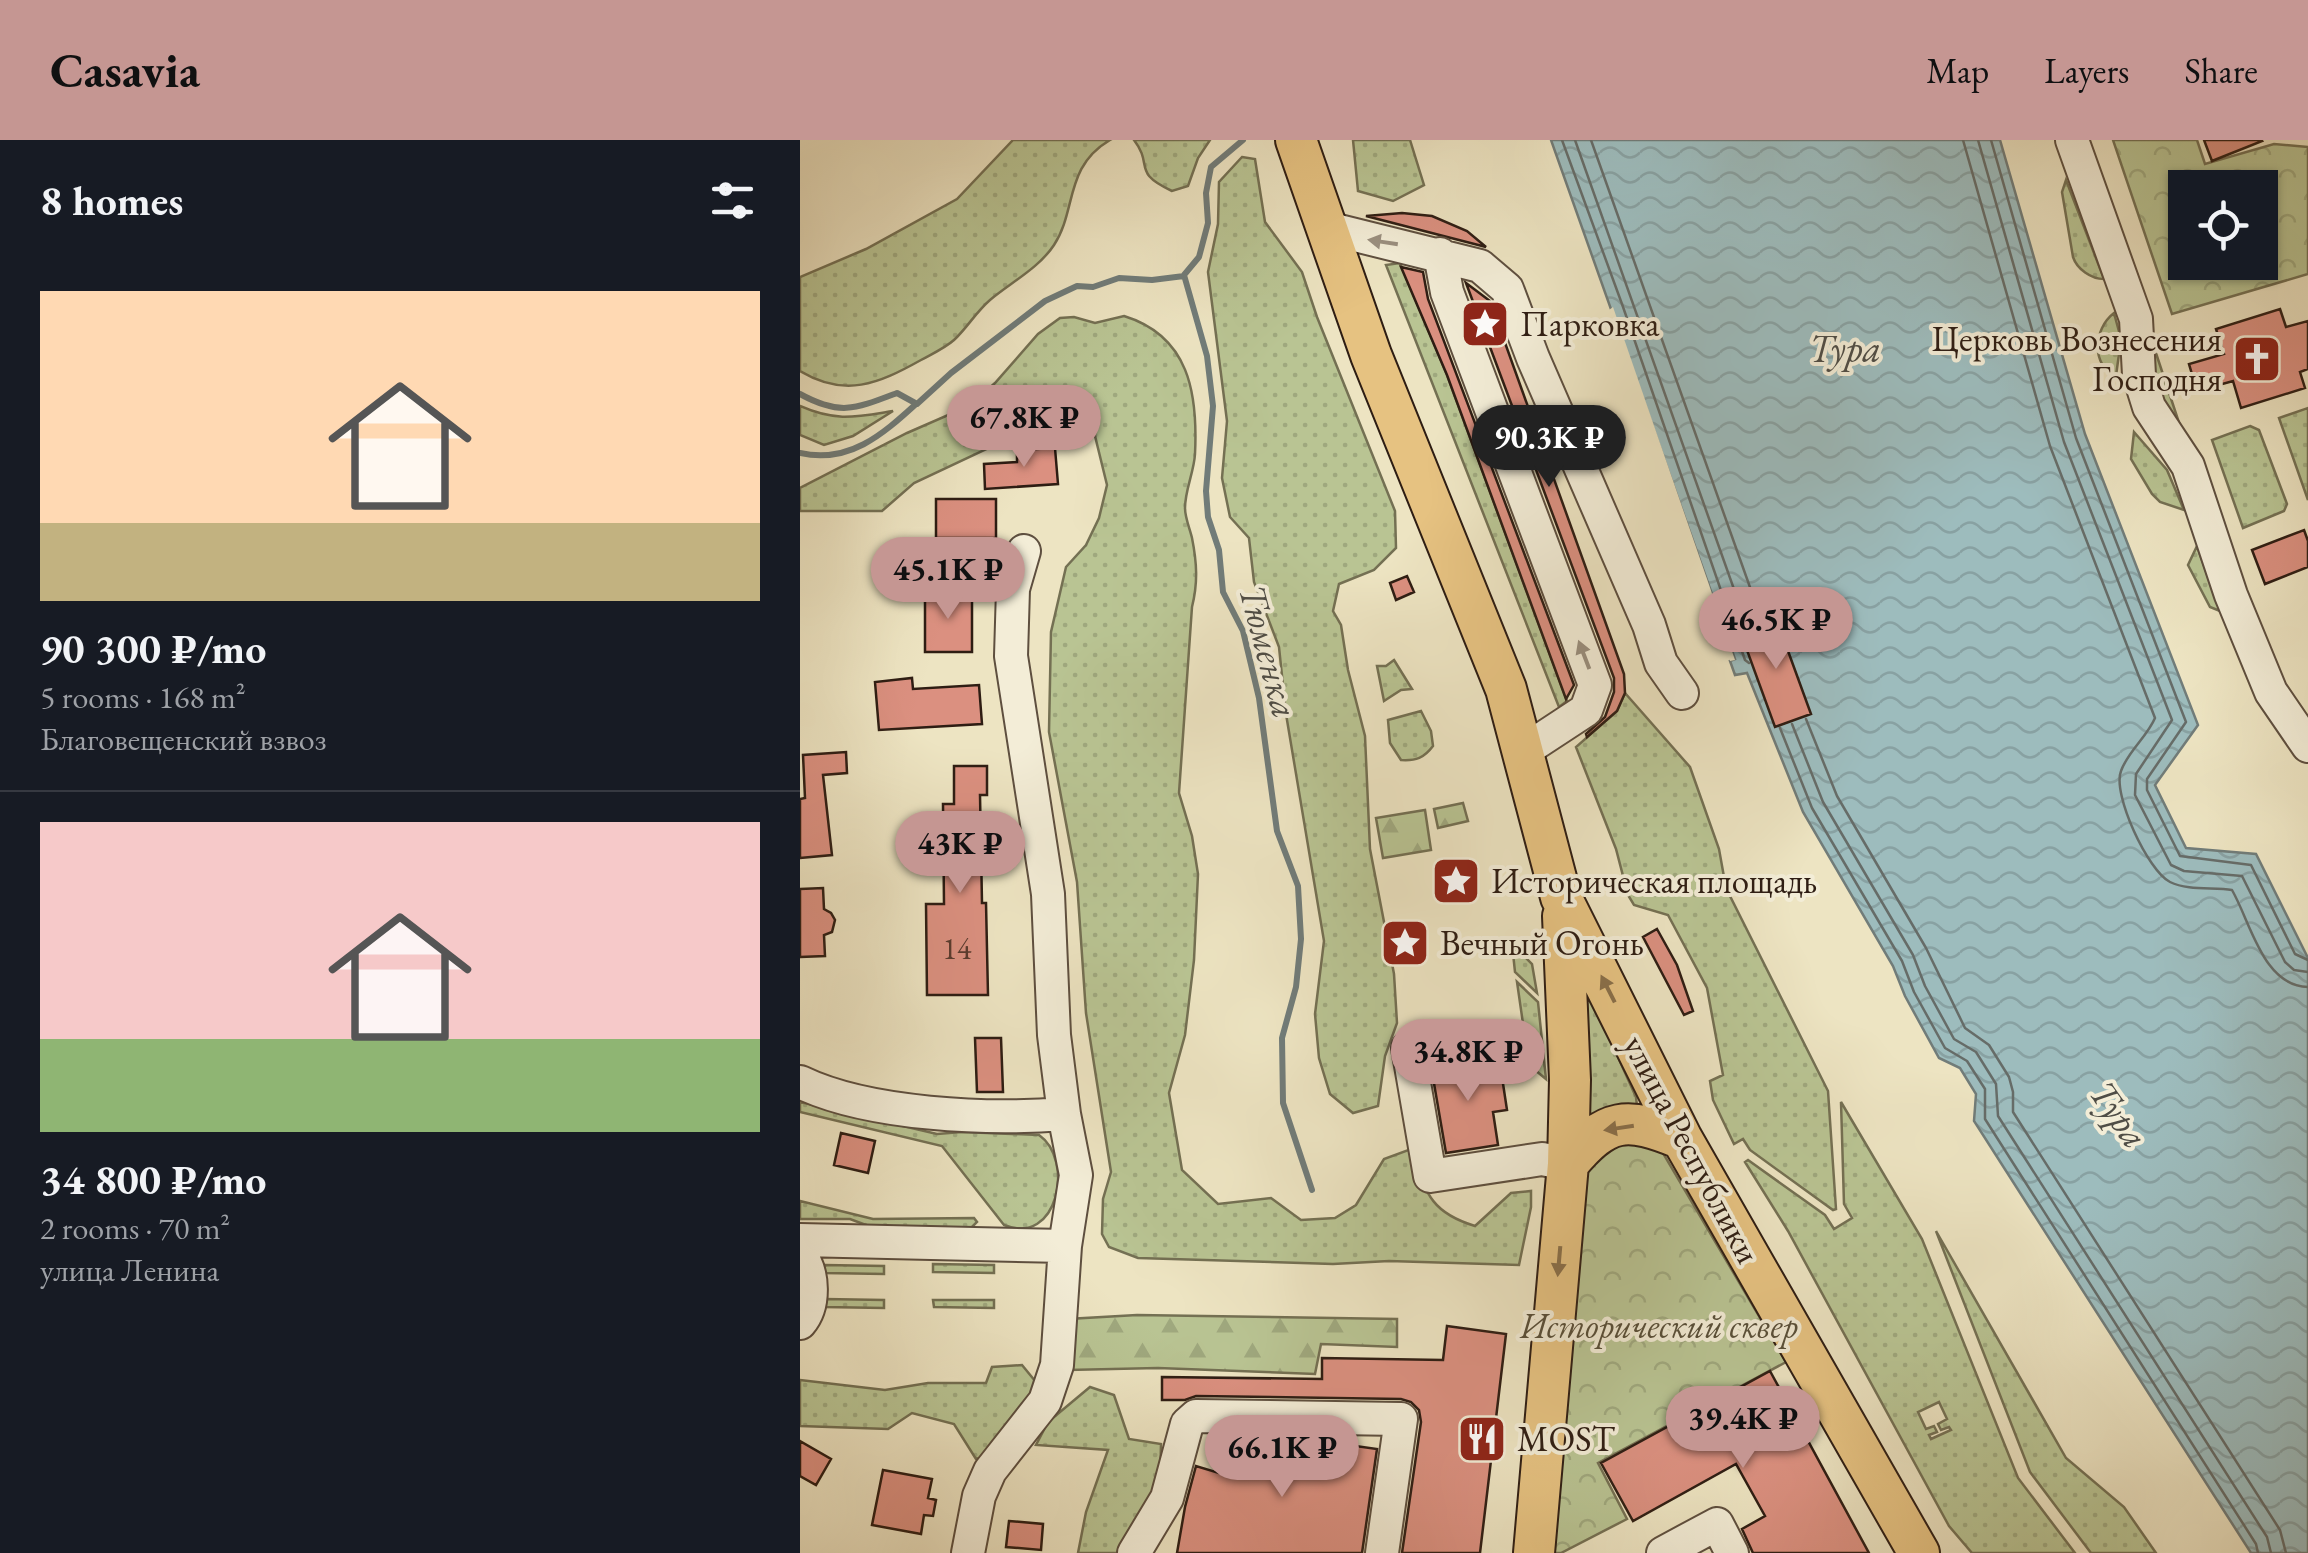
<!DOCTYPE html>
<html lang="en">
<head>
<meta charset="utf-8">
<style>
	body { margin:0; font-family:"EB Garamond",serif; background:#242831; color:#f1f3f6; height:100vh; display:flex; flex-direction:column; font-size:38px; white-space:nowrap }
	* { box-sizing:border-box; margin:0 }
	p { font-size:32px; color:#9ea1a6 }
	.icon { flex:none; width:55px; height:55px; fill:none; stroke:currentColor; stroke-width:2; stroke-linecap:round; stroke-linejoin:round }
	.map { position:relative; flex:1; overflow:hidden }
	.sheet { display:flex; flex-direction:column; background:#171b24; width:800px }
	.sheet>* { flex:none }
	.controls { position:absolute; left:1368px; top:30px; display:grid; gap:20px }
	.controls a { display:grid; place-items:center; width:110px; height:110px; border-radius:0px; background:#171b24; box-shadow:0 2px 8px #0004; font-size:50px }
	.price { position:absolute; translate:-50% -85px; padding:0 22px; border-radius:35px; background:#c59692; color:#111; font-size:32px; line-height:65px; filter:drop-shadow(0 2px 5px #0008) }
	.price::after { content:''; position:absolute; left:50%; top:60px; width:30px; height:22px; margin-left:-15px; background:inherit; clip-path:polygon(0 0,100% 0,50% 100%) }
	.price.current { background:#222; color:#fff }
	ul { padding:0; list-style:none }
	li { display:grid; align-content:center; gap:20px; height:530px; padding:0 40px }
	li+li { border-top:2px solid #363941 }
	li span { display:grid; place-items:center; height:310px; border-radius:0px; color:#555 }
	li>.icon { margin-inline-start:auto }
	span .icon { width:180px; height:180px; fill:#fffc; stroke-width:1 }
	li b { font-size:42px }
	h2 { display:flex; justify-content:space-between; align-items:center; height:120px; padding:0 40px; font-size:42px }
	header { display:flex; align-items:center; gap:60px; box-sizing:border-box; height:140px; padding:0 50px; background:#c59692; color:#111 }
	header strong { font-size:48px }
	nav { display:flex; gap:55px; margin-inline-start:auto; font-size:35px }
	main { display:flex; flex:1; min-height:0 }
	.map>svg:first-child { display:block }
	.grass { fill:url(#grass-dots); stroke:#747053; stroke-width:2.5; fill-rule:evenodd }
	.forest { fill:url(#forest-firs); stroke:#747053; stroke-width:2.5 }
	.park { fill:url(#park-crowns); stroke:#747053; stroke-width:2.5; fill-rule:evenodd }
	.water { fill:url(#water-waves); stroke:#717c79; stroke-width:2.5 }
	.pier { fill:#ede4c2 }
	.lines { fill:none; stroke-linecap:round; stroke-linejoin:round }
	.shore { stroke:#666c68; stroke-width:2.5 }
	.stream { stroke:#717c79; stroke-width:6 }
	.building { fill:#db9080; stroke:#2e1d13; stroke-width:2.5 }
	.minor-casing { stroke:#5e4f3f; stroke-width:36 }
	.major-casing { stroke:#2e1d13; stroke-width:44 }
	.minor { stroke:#f3edd7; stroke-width:32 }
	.major { stroke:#e6c281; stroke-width:40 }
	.oneway { fill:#9a8f7f }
	.oneway2 { fill:#8a704a }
	.labels { text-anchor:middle; stroke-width:8; stroke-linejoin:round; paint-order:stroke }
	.number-label { font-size:30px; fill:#593a2e }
	.poi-label { font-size:35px; fill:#2e1d13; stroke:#f3edd7; text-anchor:start }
	.street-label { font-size:35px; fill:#2e1d13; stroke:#f3edd7 }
	.park-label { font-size:35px; font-style:italic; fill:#584f39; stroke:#f3edd7 }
	.water-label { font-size:38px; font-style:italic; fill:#4f4d46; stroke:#f3edd7 }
</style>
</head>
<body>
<header>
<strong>Casavia</strong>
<nav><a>Map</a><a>Layers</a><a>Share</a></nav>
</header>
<main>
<section class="sheet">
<h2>8 homes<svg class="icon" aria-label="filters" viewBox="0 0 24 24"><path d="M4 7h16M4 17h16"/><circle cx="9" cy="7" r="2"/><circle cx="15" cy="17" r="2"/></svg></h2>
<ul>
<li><span style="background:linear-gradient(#ffd9b3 75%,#c2b280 0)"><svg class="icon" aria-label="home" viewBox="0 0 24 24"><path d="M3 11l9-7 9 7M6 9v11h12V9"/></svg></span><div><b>90 300 ₽/mo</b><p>5 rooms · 168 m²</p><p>Благовещенский взвоз</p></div></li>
<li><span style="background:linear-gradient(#f6c9c9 70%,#8fb573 0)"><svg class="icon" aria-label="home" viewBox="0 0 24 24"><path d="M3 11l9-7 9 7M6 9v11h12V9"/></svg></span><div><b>34 800 ₽/mo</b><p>2 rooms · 70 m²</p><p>улица Ленина</p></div></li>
</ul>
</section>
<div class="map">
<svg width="1508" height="1413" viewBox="0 0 1508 1413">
	<defs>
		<pattern id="grass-dots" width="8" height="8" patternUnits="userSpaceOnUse" patternTransform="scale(2.5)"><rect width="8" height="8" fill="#b9c493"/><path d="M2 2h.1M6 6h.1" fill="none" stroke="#9fa87e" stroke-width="1.8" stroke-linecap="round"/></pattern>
		<pattern id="forest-firs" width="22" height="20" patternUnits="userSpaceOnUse" patternTransform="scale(2.5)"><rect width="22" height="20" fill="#b9c493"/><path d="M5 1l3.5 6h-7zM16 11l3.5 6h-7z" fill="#9fa87e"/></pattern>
		<pattern id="park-crowns" width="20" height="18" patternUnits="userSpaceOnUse" patternTransform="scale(2.5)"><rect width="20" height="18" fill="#b9c493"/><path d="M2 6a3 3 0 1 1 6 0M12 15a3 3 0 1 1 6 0" fill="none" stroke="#9fa87e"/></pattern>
		<pattern id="water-waves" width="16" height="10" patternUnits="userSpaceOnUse" patternTransform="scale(2.5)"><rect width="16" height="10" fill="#9dbcbd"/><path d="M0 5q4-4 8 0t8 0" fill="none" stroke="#88a1a2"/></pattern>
	</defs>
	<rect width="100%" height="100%" fill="#ede4c2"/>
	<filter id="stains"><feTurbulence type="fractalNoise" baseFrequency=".002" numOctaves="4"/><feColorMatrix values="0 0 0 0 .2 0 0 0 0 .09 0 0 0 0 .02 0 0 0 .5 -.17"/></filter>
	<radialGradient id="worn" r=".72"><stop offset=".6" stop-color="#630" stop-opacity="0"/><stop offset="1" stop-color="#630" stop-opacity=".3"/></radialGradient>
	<path class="grass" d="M213,0h97c-46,27 -33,70 -56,105 -15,23 -44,38 -64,55 -14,12 -23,28 -36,40 -9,8 -22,14 -33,20 -43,24 -76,38 -121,11v-94l66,-28 91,-50z
		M334,0h76l-12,18 -10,28 -16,5c-41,-19 -18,-25 -38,-51z
		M553,0h57l14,45 -31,16 -35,-10z
		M442,17l13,2 10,63 37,50 15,45 78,194 1,37 -22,22 -35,14 -6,27 8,14 7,45 17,66 5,113 24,125 3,49 -12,33 -7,50 -25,7 -23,-19 -11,-36 -4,-44 9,-73 -38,-227 -7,-67 -25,-65 -5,-44 -19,-21 -8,-39 5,-57 -19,-149 10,-48 1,-42z
		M1266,40l38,99c-13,0 -27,-10 -31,-22l-11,-65z
		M600,123l47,112 120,326 -8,6 -173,-442z
		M1314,173l7,26 -5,37c-25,-10 -23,-47 -2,-63z
		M324,176c65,20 74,77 71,138 -1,18 -10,36 -10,54 0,10 5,21 7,30 5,25 6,45 0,69l-13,186 13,43 6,38 -4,86 -9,75 -16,58 13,77 36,34 53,-6 30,22 34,-2 21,-13 28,-46 27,-10c15,43 18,63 64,77l36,-33 20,-2v16l-12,58 -130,-4 -56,3 -195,-6 -29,-11 -7,-13 1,-35 8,-27 -25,-159 -9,-131 -28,-150 2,-100 15,-65 20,-22 13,-27 8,-33 -12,-49 -11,-10 -21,-5 -36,9 -113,53 -32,28h-82v-23l107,-55 62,-27 26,-23 43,-49 22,-16 14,-1 21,6z
		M1350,195l38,115 -31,-44z
		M0,266c36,16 55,11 93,5l-40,25 -29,9 -24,-10z
		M1508,268v92l-29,-82z
		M1450,286l9,4 28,74 -3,7 -41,17 -31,-88z
		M1334,292l33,38 17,40 -24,-8 -8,-8 -21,-35z
		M1397,406l23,65 -10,-4 -22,-42z
		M594,520l18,29 -11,1 -17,11 -7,-35h9z
		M825,553l65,74 29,82 7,39 102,203 8,118 -3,1 -83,-60 -7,-11 -9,5 -21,-44 -3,-19 13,-6 -16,-87 -39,-73 -34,-10 -6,-10 -12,-46 -40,-102 41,-36z
		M621,571l10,20 2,15c-9,12 -17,15 -32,14l-11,-17 -2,-23z
		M712,804l20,20 5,29 -22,-21z
		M717,842l21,20 8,77 -17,-14z
		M789,853l47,104 1,9 -50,10 -2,-122z
		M0,962l137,32 25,-2 77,3c36,25 19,112 -35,90l-62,-79 -142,-34z
		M1041,962l81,137 96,239 57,75h-103l-23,-27 -161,-295 -43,-69 3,-2 77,55 9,14 18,-11 -8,-14zM1139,1262l8,17 -9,5 3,6 8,-3 2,3 -20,9 -2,-4 8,-3 -3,-6 -8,3 -8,-17z
		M0,1061l73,18 101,-1 3,4 -5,5 -98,1 -24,-9h-50z
		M1136,1091l130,227 58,49 32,46h-65l-61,-81z
		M133,1124l61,1v8l-61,-1z
		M24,1125l60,1v8l-60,-1z
		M24,1159l60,1v8l-60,-1z
		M133,1160h61v8l-60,-1z
		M222,1225l18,22 -51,68 -13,4 -22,-35 -42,-11 -24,16 -88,-3v-46l85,10 43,-7h58l6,-16z
		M290,1247l24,8 15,44 32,5 -1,38 -40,71h-42l8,-41 22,-62 -72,-5 12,-23z"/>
	<path class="forest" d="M663,663l5,18 -30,7 -4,-19z
		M625,670l6,40 -48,8 -7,-40z
		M337,1175l260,4v28l-76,-3 -6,30 -157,-6 -90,2v-51z"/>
	<path class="park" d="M1313,0h84l8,24 69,-20 34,3v127l-136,40zM1385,48h75v74h-75z
		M811,999l41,5 11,9 123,209 -188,101 29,56 -66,34h-12l32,-384z"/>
	<path class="water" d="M751,0h449l85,294 113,291 -43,60 31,63 70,6 52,104v595h-57l-277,-432 2,-27 -16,-26 -21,-10 -34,-62 -12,-30 -90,-154 -56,-139 -12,2 -5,-14 5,-2z"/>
	<path class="pier" d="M813,167l122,353 -5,1 -121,-351z"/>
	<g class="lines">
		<path class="shore" d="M762,0l60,164 123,356 4,3
			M775,0l172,486
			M791,0l171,481
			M1163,0l87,306 105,272c-8,19 -27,33 -34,53 -9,23 27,100 49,111 18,9 43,5 62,8 19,33 31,96 76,97
			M1178,0l86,302 108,278 -36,54 -1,21 36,70 13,6 58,5 43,86 9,8 14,2
			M1191,0l85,298 110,284 -39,57v11l33,66 71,9 44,89 13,6
			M1006,579l31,77 89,152 39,80 24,17 20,32 4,15v20l267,418 6,23
			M992,584l31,78 90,153 12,31 29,53 22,13 20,32 2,32 269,421 4,16
			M980,588l32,80 90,153 12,31 31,56 22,13 18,28v30l271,425 2,9"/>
		<path class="stream" d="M443,0l-32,27 -5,26 2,30 -9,34 -15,18 23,81 6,50 -7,85 2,26 11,33 4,42 20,39 16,67 18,133 21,55 3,53 -5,48 -14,51 1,65 29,87
			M0,254c40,22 55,15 97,-1l20,11 34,-31 94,-72 32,-15 16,1 26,-9 33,2 32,-4
			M0,313c49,11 82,-18 116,-49"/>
	</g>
	<path class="building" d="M1404,0h57l1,1 -50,20z
		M602,73l30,3 35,15 19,16 -120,-31z
		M601,127l22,5 5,27 146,386 -8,14 -119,-324z
		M666,143l24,18 134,373 1,19 -8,18 -30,26 -1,-3 19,-17 9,-25v-14z
		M1480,169l6,18 22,-6v48l-8,3 5,16 -64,20 -8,-27 -36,10 -8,-27 35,-10 -8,-25z
		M255,308l3,36 -73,5 -1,-25 33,-2v-12z
		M136,359h60v39h-60z
		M1504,390l4,11v26l-43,17 -13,-34z
		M607,436l7,16 -18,8 -6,-17z
		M125,452h47v60h-47z
		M976,478l35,96 -36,13 -35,-96z
		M112,538l1,11 66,-4 3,39 -103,6 -4,-48z
		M46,612l1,21 -24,2 9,80 -32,3v-59l5,-1 -2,-43z
		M154,626h33v29h-7l2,108h4l2,92h-61l-1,-91h18l-1,-100h11z
		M23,748l1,21 7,4 4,7 -3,12 -8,3 1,21 -25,1v-68z
		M857,789l20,36 16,46 -9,4 -41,-78z
		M175,898h26l2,54h-26z
		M684,918l4,21 14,-2 5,33 -14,2 5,33 -52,8 -15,-87z
		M41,993l34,8 -7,32 -34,-8z
		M647,1186l59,8 -26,219h-78l19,-131 -2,-12 -8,-8 -10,-3 -205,-3 -11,4h-23v-23l160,2v-21l121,2z
		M970,1231l99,182h-116l-11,-24 23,-13 -29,-52 -103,57 -32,-58z
		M438,1297l61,1 78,11 -15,104h-185l8,-46 11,-41 36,11z
		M0,1301l31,18 -15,26 -16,-9z
		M83,1330l49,9 -4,19 8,2 -3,16 -9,-1 -3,19 -49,-9z
		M209,1381l34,3 -2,26 -35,-3z"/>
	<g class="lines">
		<g class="minor-casing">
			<path id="minor" d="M1272,0l64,179 3,56 10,32 39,59 43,129 40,97 37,54
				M527,88l153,38 27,23 26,69 116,267 12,38 21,30
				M640,114l7,38 148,393 -9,25 -61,40
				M608,908l22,128 112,-17 26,5
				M0,942c68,33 189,38 264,32
				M0,1100l265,6
				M0,1115c14,17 15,51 0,68
				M168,1413l11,-57 11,-25 55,-70 12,-36 8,-119 11,-71 -12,-61 -10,-79 -6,-141 -37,-238 2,-67 11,-38
				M334,1413l33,-55 20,-74 9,-8 205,3 -19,134
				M863,1413l54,-29 15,29"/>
		</g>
		<g class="major-casing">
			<path id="major" d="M496,0l75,215 135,334 55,208 121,242 237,414
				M768,1024c39,-47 58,-48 114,-25
				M734,1413l34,-389 2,-84 -7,-164"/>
		</g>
		<use href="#minor" class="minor"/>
		<use href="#major" class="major"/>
	</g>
	<defs><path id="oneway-solid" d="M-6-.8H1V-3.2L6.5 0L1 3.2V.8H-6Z" transform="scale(2.5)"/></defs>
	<g class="oneway">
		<use href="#oneway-solid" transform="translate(583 102) rotate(-171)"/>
		<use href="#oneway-solid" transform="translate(784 515) rotate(-111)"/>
	</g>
	<g class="oneway2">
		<use href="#oneway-solid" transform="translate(808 849) rotate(-117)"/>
		<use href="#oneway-solid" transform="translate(819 988) rotate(171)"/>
		<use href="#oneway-solid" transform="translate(759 1121) rotate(95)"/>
	</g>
	<defs>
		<g id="sight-square" transform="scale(2.5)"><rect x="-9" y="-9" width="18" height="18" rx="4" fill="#8f2418" stroke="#f3edd7"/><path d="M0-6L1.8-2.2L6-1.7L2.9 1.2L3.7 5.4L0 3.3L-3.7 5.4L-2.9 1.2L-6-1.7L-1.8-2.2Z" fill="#fff"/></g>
		<g id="church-square" transform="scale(2.5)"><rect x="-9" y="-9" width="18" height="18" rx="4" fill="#8f2418" stroke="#f3edd7"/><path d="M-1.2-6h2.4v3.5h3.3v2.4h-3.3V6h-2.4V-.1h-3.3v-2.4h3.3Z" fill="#fff"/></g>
		<g id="restaurant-square" transform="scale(2.5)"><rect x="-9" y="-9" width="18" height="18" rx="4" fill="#8f2418" stroke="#f3edd7"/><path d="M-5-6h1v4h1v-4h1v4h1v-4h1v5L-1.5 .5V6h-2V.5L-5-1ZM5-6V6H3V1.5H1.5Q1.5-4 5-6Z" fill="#fff"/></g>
	</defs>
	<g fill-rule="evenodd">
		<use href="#sight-square" x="685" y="184"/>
		<use href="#church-square" x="1457" y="219"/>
		<use href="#sight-square" x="656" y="741"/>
		<use href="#sight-square" x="605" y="803"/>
		<use href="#restaurant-square" x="682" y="1299"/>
	</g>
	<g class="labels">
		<g class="number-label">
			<text x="157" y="819">14</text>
		</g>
		<g class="poi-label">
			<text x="720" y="196">Парковка</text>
			<text x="1422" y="211" text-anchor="end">Церковь Вознесения<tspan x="1422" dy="40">Господня</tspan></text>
			<text x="691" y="753">Историческая площадь</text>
			<text x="640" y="815">Вечный Огонь</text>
			<text x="717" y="1311">MOST</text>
		</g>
		<g class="street-label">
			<text transform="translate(892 1009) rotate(62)" y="12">улица Республики</text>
		</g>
		<g class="park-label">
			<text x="859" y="1198">Исторический сквер</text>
		</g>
		<g class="water-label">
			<text x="1045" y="221">Тура</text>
			<text transform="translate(469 511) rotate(75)" y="13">Тюменка</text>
			<text transform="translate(1319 974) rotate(55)" y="13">Тура</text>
		</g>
	</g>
	<rect width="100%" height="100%" filter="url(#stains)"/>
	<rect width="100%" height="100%" fill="url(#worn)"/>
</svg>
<div class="controls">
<a><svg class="icon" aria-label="locate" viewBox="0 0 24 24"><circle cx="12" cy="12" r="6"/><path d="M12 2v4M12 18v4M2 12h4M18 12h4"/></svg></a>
</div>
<b class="price" style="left:224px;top:330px">67.8K ₽</b>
<b class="price current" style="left:749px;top:350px">90.3K ₽</b>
<b class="price" style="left:148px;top:482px">45.1K ₽</b>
<b class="price" style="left:976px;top:532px">46.5K ₽</b>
<b class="price" style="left:160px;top:756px">43K ₽</b>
<b class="price" style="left:668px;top:964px">34.8K ₽</b>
<b class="price" style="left:943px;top:1331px">39.4K ₽</b>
<b class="price" style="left:482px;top:1360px">66.1K ₽</b>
</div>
</main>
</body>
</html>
